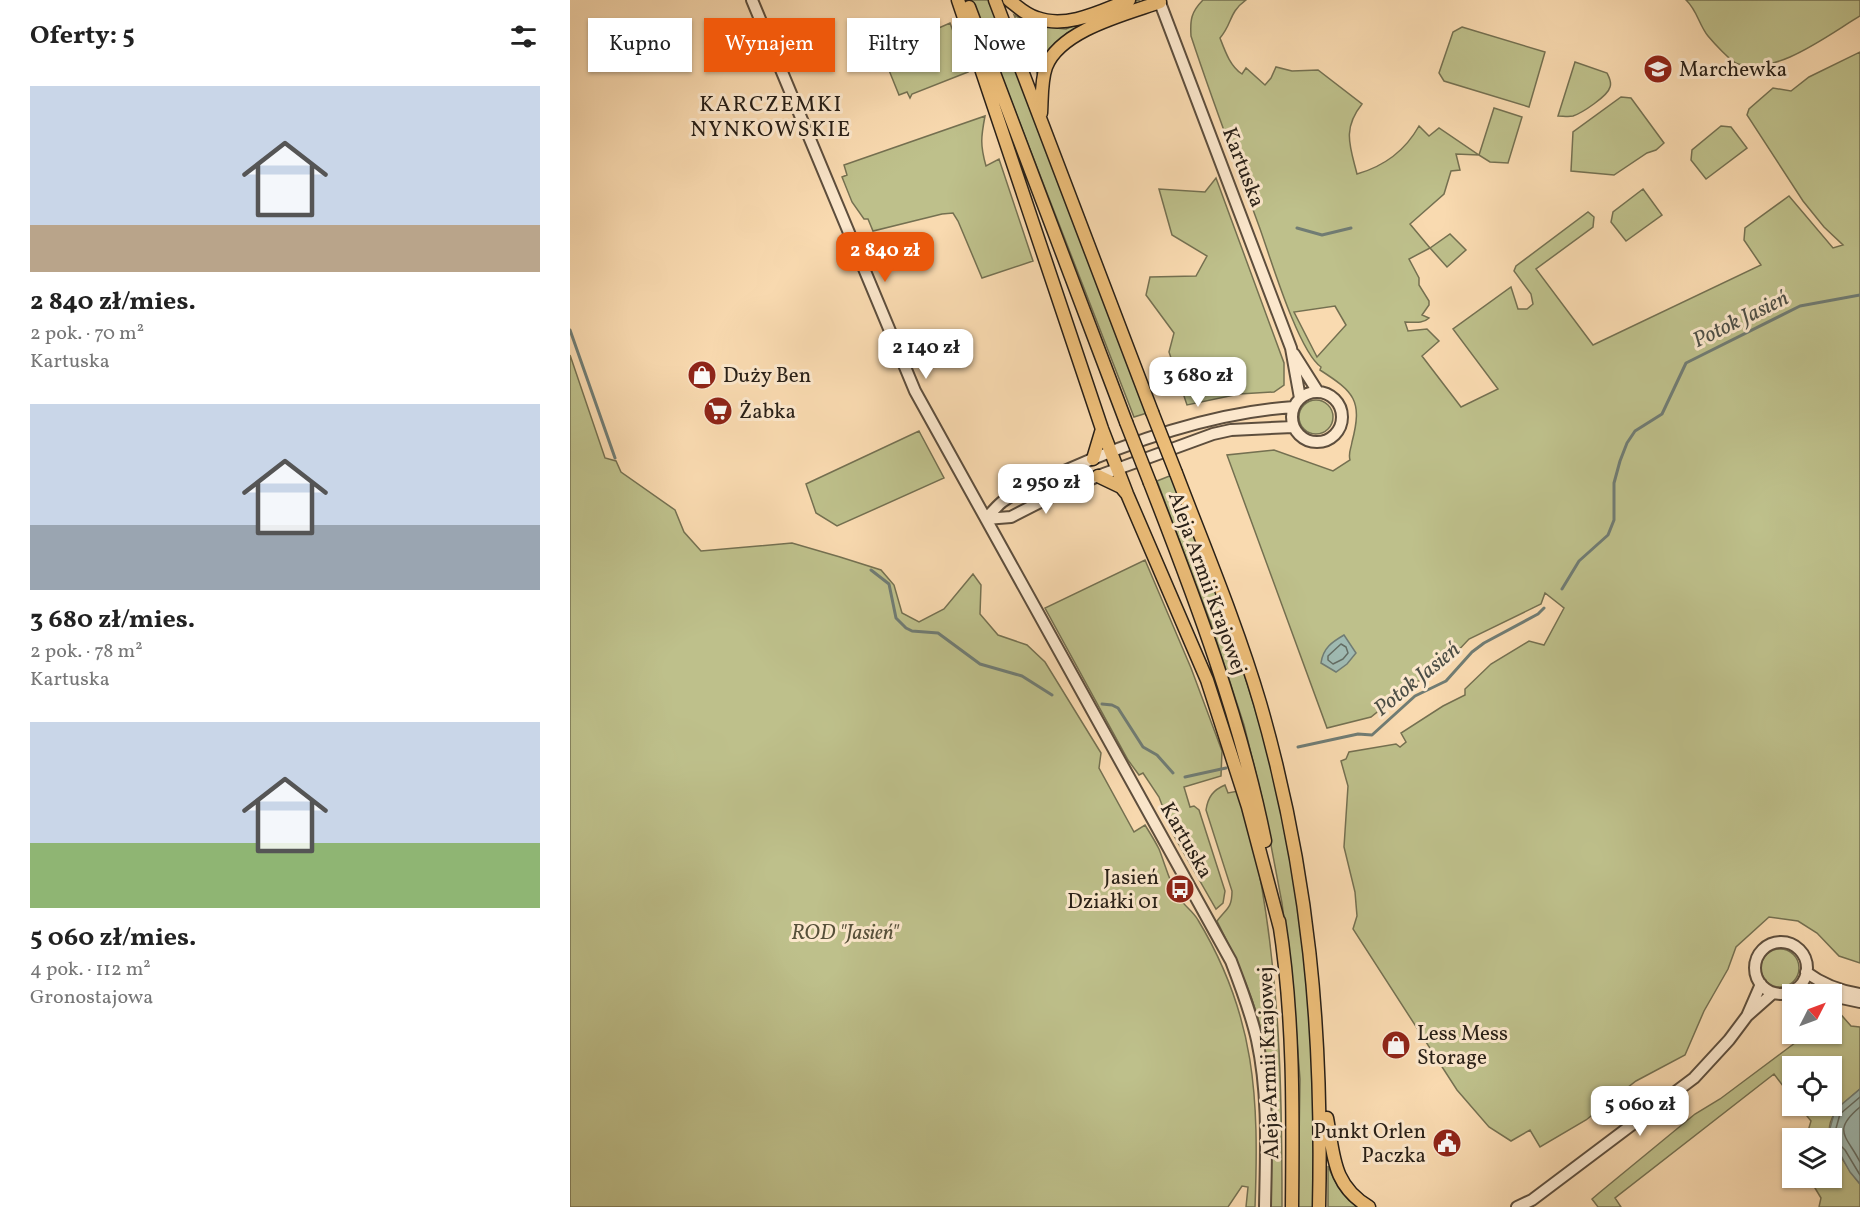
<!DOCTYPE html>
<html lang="pl">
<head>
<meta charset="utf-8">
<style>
	body { margin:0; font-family:Vollkorn,serif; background:#f6f6f6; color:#222; height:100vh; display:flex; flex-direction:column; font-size:22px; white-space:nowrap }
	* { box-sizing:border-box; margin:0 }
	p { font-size:20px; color:#767676 }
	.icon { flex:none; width:33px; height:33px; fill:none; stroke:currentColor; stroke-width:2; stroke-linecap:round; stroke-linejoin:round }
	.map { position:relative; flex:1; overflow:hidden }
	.drawer { display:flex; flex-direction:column; background:#fff; width:570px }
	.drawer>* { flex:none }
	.guide { position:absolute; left:18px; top:18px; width:570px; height:54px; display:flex; gap:12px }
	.needle { width:39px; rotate:48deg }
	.buttons { position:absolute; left:1212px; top:984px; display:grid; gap:12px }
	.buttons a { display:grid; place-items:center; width:60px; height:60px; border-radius:0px; background:#fff; box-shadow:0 2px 4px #0004; font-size:30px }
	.price { position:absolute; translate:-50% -51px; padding:0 14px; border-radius:12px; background:#fff; color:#222; font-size:20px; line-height:39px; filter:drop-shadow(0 2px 3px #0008) }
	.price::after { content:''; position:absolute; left:50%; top:36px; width:18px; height:14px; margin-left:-9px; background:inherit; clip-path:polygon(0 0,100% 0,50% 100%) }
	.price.selected { background:#ea580c; color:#fff }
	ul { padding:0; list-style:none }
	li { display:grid; align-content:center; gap:12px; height:318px; padding:0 30px }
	li span { display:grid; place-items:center; height:186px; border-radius:0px; color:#555 }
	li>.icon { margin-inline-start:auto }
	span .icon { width:108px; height:108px; fill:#fffc; stroke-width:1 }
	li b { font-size:26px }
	h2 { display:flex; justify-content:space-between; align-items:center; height:72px; padding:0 30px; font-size:26px }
	.chip { padding:0 21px; border-radius:0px; background:#fff; box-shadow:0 2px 4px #0004; font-size:21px; line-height:54px }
	.chip.selected { background:#ea580c; color:#fff }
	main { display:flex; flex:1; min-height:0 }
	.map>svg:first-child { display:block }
	.green { fill:#bec08b; stroke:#747051; stroke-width:1.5; fill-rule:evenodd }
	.water { fill:#9fbab2; stroke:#707c74; stroke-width:1.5 }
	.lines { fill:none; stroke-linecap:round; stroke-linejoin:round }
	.shore { stroke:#646d64; stroke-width:1.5 }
	.stream { stroke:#707c74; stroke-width:3 }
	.tertiary-casing { stroke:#5d4e3d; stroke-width:14 }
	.primary-casing { stroke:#292017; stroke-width:15 }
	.tertiary { stroke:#fbe7cc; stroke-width:10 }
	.primary { stroke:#ecbd78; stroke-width:12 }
	.primary-bridge-casing { stroke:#292017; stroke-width:15; stroke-linecap:butt }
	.primary-bridge { stroke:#ecbd78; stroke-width:12 }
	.labels { text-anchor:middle; stroke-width:6; stroke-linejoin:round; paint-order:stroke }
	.poi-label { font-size:21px; fill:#292017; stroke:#fbe7cc; text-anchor:start }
	.street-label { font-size:21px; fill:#292017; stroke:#fbe7cc }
	.park-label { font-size:21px; font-style:italic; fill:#56503a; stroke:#fbe7cc }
	.neighbourhood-label { font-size:22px; letter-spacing:1.5px; fill:#292017; stroke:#fbe7cc }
	.water-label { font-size:22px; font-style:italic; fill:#4c4e46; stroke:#fbe7cc }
</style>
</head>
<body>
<main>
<section class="drawer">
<h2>Oferty: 5<svg class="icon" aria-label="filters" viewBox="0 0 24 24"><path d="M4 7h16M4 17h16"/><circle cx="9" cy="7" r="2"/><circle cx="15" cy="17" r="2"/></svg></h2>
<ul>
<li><span style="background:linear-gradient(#c9d6e8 75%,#b9a48a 0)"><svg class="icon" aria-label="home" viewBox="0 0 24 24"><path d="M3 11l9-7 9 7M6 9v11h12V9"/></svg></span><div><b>2 840 zł/mies.</b><p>2 pok. · 70 m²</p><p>Kartuska</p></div></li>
<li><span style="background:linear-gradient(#c9d6e8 65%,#9aa5b1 0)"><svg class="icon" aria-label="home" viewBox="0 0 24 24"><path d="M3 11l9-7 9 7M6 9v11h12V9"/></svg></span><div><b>3 680 zł/mies.</b><p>2 pok. · 78 m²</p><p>Kartuska</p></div></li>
<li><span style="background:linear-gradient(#c9d6e8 65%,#8fb573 0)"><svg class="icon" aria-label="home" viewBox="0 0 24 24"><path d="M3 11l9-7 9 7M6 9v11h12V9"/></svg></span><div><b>5 060 zł/mies.</b><p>4 pok. · 112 m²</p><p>Gronostajowa</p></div></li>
</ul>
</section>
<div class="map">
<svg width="1290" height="1207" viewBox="0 0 1290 1207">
	<rect width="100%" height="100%" fill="#f9dab0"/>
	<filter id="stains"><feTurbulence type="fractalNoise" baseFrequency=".00333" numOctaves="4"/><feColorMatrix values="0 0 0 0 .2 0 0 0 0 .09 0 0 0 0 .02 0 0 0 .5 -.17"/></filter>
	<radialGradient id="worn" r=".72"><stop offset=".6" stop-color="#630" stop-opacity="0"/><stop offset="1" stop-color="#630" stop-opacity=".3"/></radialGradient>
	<path class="green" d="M402,0h17l158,413 -13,4z
		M568,0l3,2 -74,31 -21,20 -9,20 -23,-58 20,11 32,3z
		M633,0h43c-18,13 -13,23 -26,38 5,13 10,28 22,36l4,-6 19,17 6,-7 5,-11 16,4 26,-1 44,34c-20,25 -12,42 -5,70 28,-8 48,-23 62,-48l10,10 10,-8 40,27 15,-47 28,9 -14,46 -18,-1 -11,-7 -23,-1 4,16 -9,1 -7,23 -34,30 20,24 20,-14 16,16 -19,17 -17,-19 -21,11 10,19v7l10,16v4l-7,10 7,3c-6,6 -15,4 -24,4l3,9 19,-2 12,12 -17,15 39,51 37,-18 -45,-60 58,-42 7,22h9l6,-5 -2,-10 -17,-23 2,-5 72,-54 6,5 -1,10 -57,42 57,76 168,-80 -17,-25 1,-12 44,-32 44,52 10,-3 -19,-18 -21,-26 -56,-86 2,-6 24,-21 18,3 18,-14 51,-25v911l-21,-7 -22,-23 -19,-12 -29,-4 -33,30 -8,22 -24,42 -19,44 -49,26 -50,39 -46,27 -10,-17 -19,11 -22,-14 -32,-37 -104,-161 4,-13 -2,-24 -11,-45 4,-61 -7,-25 5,-2 3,-7 47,-8 4,3 6,-5 -5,-9 42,-27 22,-11v-6l26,-25 38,-23 15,4 20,-37 -19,-15 -4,11 -72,35 -34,36 -22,8 -42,34 -44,11 -100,-273 47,-5 59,21 17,-11c-2,-7 1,-11 2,-18 11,-42 2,-50 -32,-72l1,-3c-23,-16 -51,-111 -62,-141 -23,-63 -47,-126 -68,-190 -1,-16 0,-24 12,-36zM765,306l11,19 -29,32 -23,-45z
		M1116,0h174v16c-32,19 -84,60 -122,48 -7,-2 -25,-22 -30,-28 -9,-11 -11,-26 -22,-36z
		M380,23l18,49 -56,22 -2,4 -3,-6 -8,3 -17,-42z
		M892,27l83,25 -16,55 -85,-26 -5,-8 14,-41z
		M1005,62l32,11c2,4 5,9 3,14 -2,9 -28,26 -37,29 -5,1 -10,0 -15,0z
		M1051,97l10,1 33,45 -8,7 -9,3 -33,22 -43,-4 2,-39z
		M415,116c-4,21 -5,29 1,50l13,-7 34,102 -51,17 -24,-57 -5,-8 -11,1 -69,17 -5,-12h-4l-12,-17 -10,-25 5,-2 -3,-10z
		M1151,126l10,1 16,21 -41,31 -15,-19 1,-10z
		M646,178l68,185v22l-10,7 -35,2 -52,11 -18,-53 5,-19 -28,-38 4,-18 46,-1 11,-20 -35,-21 -13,-46 46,3z
		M1073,189l19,26 -36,26 -15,-19 2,-10z
		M0,355l35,103 11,3 5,11 54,38 9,22 17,19 91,-8 48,14 41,13 13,15 8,28 17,9 25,-13 29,-35 8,11 -1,29 18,21 29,10 18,17 56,91 -2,15 35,64 11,-7c5,8 10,16 14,24 6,15 10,32 19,47 5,9 15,15 20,24 58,96 61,179 57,287h-9l2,-20 -6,-1 -14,21h-658z
		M729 417a17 17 0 1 1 34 0a17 17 0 1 1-34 0Z
		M349,431l25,47 -107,48 -21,-13 -10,-29z
		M602,475c30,81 62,161 86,244 46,158 61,324 55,488h-15l2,-128 -7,-90 -11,-86 -20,-105 -18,-73 -33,-101 -54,-143z
		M575,560l46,108 31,83 -1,25 -37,11 6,20 4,-1 5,4 26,81 -2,12 -7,6 -43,-75 -14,-37 -16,-24 -4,2 -11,-15 -83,-152z
		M655,785l3,8 10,-2c6,23 14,47 19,70 23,118 25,227 25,346h-12c1,-52 3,-105 -5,-157 -7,-45 -28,-89 -48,-129 10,-13 15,-13 15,-30l-26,-81c2,-13 7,-20 19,-25z
		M1191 968a19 19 0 1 1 38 0a19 19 0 1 1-38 0Z
		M1267,1010l14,16 9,1v62c-16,14 -35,26 -30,49h-24l5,-17 -12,-15h33v-40h-40v32l-18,-24 -159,124 6,9h-23l-6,-8 7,-6 96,-79 25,-15 87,-65h25v-20z
		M1262,1144c10,13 17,27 28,40v23h-41l2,-9 -12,-20h23z
		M758,1166c7,17 15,31 30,41h-30z"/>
	<path class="water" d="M774,635l12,18 -9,11 -11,8 -15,-9c2,-15 11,-21 23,-28z
		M1290,1089v95l-10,-12 -10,-18 -8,-9 -3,-13 6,-22z"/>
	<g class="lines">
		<path class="shore" d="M771,644l5,3 2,6 -5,6 -10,5 -5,-4v-4z
			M1290,1097l-20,17 -5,18 1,9 9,9 15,25
			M1290,1107c-29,24 -13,29 0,55"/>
		<path class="stream" d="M727,228l25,7 29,-7
			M0,330l45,128
			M301,570l18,14 7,34 10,10 6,3 26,2 42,31 42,12 30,19
			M992,589l17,-28 29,-26 6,-15v-37l6,-22 7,-18 8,-12 27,-17 24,-51 114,-57 60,-11
			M532,704l10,1 6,3 25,39 14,8 16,18
			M728,747l60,-13 14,1 43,-39 31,-15 26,-29 12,-9 54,-29 6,-6
			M615,777l41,-9"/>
		<g class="tertiary-casing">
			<path id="tertiary" d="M182,0l163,391 316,570c10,26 20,52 26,79 12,55 9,111 8,167
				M589,0l132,348 9,50
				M724,354l24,38
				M722 417a25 25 0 1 1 50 0a25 25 0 1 1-50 0Z
				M416,519c5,-6 10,-12 16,-17 17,-12 39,-21 58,-29 71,-32 155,-61 234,-66
				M416,519l25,-2 41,-21 46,-20 115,-42 18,-4 62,-3
				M1185 968a26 26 0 1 1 52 0a26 26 0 1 1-52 0Z
				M1236,972c16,12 34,19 54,22
				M1227,988l29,6
				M1262,996l28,6
				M1177,1016l14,-32
				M947,1207l15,-7 162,-122 35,-38 18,-24 26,-23"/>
		</g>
		<g class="primary-casing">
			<path id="primary" d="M388,0l144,429 25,65 80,186 41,127 32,121
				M425,0l157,412
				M439,0c9,7 17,15 28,18 30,11 64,-7 92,-18
				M399,7l157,415
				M471,113c1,-15 0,-32 5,-46 14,-37 80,-53 114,-65
				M523,459l9,-30
				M606,473c29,76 61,152 84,230 49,170 63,328 59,504
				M528,476l23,11 5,6
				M580,483c46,118 90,234 115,358
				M709,921c15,95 14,190 13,286
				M757,1118c7,37 5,67 42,89"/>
		</g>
		<use href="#tertiary" class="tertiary"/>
		<use href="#primary" class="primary"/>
		<g class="primary-bridge-casing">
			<path id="primary-bridge" d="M582,412l24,61
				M556,422l24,61"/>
		</g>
		<use href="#primary-bridge" class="primary-bridge"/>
	</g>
	<defs>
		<g id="school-disc" transform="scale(1.5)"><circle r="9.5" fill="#8f2418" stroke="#fbe7cc"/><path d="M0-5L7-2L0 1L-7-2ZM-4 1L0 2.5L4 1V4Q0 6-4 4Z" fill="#fff"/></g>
		<g id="shop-disc" transform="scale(1.5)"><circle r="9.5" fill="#8f2418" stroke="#fbe7cc"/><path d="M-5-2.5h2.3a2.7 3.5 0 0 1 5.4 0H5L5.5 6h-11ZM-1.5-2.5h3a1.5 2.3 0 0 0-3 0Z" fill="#fff"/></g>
		<g id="supermarket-disc" transform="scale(1.5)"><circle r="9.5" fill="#8f2418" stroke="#fbe7cc"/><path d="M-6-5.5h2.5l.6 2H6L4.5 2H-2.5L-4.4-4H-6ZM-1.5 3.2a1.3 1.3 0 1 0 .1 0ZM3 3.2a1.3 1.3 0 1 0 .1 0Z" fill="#fff"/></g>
		<g id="bus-disc" transform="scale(1.5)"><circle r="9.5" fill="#8f2418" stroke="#fbe7cc"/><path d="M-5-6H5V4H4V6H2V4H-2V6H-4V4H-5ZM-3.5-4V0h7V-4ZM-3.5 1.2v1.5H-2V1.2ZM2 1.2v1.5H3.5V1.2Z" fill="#fff"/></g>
		<g id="civic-disc" transform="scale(1.5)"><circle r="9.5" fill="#8f2418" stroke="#fbe7cc"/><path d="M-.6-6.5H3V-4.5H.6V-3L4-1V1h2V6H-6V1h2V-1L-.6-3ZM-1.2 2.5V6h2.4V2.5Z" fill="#fff"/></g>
	</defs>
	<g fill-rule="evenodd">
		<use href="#school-disc" x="1088" y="69"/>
		<use href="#shop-disc" x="132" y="375"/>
		<use href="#supermarket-disc" x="148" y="411"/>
		<use href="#bus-disc" x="610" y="889"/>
		<use href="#shop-disc" x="826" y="1045"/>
		<use href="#civic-disc" x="877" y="1143"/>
	</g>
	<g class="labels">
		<g class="poi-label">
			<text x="1109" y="76">Marchewka</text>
			<text x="153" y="382">Duży Ben</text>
			<text x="169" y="418">Żabka</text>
			<text x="589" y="884" text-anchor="end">Jasień<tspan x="589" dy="24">Działki 01</tspan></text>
			<text x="847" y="1040">Less Mess<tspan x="847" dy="24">Storage</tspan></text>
			<text x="856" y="1138" text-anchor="end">Punkt Orlen<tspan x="856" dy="24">Paczka</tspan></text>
		</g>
		<g class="street-label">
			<text transform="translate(674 167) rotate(69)" y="7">Kartuska</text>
			<text transform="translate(638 583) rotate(70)" y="7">Aleja Armii Krajowej</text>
			<text transform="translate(617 840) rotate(60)" y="7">Kartuska</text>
			<text transform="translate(698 1063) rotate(-92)" y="7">Aleja Armii Krajowej</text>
		</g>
		<g class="park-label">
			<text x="275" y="939">ROD "Jasień"</text>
		</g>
		<g class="neighbourhood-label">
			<text x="201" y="111">KARCZEMKI<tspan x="201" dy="25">NYNKOWSKIE</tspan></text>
		</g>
		<g class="water-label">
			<text transform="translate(1170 318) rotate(-26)" y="8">Potok Jasień</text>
			<text transform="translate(846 678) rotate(-39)" y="8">Potok Jasień</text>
		</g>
	</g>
	<rect width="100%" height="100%" filter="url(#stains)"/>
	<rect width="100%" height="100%" fill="url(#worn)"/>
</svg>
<div class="buttons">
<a><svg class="needle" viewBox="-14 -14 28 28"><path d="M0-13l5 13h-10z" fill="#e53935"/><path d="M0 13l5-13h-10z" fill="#767676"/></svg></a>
<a><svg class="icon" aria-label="locate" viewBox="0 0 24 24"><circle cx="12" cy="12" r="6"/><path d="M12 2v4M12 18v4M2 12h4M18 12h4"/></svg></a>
<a><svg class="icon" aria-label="layers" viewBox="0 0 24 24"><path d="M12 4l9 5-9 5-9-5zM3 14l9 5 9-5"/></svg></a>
</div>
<b class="price selected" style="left:315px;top:283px">2 840 zł</b>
<b class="price" style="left:356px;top:380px">2 140 zł</b>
<b class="price" style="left:628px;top:408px">3 680 zł</b>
<b class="price" style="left:476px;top:515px">2 950 zł</b>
<b class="price" style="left:1070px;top:1137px">5 060 zł</b>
<div class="guide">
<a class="chip">Kupno</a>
<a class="chip selected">Wynajem</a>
<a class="chip">Filtry</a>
<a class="chip">Nowe</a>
</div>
</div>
</main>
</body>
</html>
